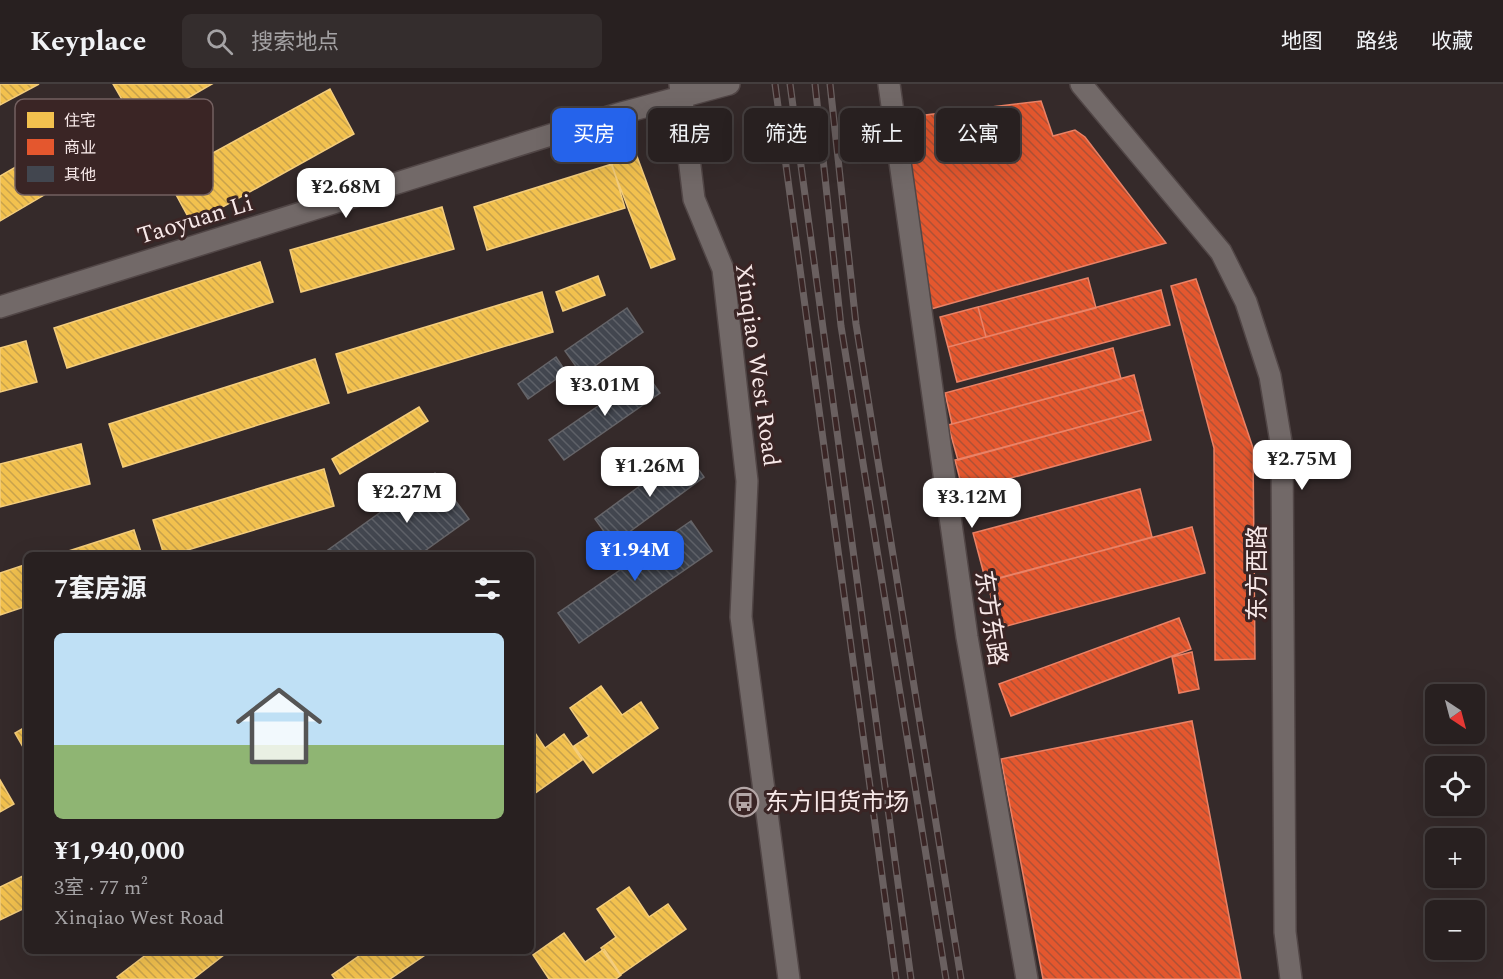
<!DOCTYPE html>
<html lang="zh">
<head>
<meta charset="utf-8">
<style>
	body { margin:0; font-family:Spectral,"Noto Sans SC",serif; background:#342d2d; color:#f1f3f6; height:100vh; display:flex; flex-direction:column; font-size:22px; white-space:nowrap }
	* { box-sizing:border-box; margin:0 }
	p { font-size:20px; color:#a5a3a5 }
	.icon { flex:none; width:33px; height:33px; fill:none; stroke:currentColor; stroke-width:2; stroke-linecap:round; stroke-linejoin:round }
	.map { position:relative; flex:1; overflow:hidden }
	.details { position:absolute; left:24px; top:468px; width:510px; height:402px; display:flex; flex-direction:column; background:#282020; border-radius:9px; box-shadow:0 6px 24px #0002,0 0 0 2px #443e3e }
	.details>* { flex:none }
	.guide { position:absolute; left:552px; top:24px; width:570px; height:54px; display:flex; gap:12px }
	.needle { width:39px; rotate:144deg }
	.buttons { position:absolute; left:1425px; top:600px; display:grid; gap:12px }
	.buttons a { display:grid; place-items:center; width:60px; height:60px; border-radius:9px; background:#282020; box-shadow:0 6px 24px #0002,0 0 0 2px #443e3e; font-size:30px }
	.price { position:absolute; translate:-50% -51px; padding:0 14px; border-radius:12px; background:#fff; color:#222; font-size:20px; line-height:39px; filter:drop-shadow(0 2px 3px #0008) }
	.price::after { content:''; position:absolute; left:50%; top:36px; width:18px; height:14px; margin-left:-9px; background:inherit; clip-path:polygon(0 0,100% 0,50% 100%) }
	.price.current { background:#2563eb; color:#fff }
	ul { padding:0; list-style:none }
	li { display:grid; align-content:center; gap:12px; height:318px; padding:0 30px }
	li span { display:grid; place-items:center; height:186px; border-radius:9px; color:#555 }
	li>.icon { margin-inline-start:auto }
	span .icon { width:108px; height:108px; fill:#fffc; stroke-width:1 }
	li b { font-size:26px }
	h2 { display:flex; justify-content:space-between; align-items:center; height:72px; padding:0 30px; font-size:26px }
	.chip { padding:0 21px; border-radius:9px; background:#282020; box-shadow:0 6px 24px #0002,0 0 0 2px #443e3e; font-size:21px; line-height:54px }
	.chip.current { background:#2563eb; color:#fff }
	header { display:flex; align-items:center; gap:36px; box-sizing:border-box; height:84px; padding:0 30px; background:#282020; border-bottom:2px solid #443e3e }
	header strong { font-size:28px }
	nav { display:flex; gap:33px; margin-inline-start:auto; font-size:21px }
	.search { width:420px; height:54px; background:#342d2d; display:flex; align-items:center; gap:15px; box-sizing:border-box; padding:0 21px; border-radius:9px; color:#a5a3a5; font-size:22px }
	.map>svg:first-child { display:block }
	.homes { fill:url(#homes-back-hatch); stroke:#f4cd7c; stroke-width:1.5 }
	.shops { fill:url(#shops-back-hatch); stroke:#ea8266; stroke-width:1.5 }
	.building { fill:url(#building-back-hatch); stroke:#656468; stroke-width:1.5 }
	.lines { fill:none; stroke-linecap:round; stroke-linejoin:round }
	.minor-casing { stroke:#514646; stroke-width:24 }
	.minor { stroke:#726968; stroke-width:21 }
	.rail-casing { stroke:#6a6060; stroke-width:7 }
	.rail { stroke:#3a2525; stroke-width:4.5; stroke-dasharray:14; stroke-linecap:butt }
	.labels { text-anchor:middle; stroke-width:6; stroke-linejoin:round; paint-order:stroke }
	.street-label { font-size:24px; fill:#f7e8e8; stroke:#3a2525 }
	.poi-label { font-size:24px; fill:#f7e8e8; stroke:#3a2525; text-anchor:start }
	.key { fill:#3a2525; stroke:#736060; stroke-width:1.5 }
	.key-label { font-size:16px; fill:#f7e8e8 }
</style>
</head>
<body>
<header>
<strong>Keyplace</strong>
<div class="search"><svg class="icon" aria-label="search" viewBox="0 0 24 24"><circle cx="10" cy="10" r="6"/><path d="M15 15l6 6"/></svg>搜索地点</div>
<nav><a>地图</a><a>路线</a><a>收藏</a></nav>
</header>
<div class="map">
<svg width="1503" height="895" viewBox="0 0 1503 895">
	<defs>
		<pattern id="homes-back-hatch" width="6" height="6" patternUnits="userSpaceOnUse" patternTransform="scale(1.5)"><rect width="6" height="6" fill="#f2c14e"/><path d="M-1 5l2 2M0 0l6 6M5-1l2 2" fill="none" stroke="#c8a24c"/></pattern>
		<pattern id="shops-back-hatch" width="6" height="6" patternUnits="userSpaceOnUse" patternTransform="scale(1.5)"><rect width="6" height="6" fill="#e4572e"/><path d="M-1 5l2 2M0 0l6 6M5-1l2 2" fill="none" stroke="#ae5136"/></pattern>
		<pattern id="building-back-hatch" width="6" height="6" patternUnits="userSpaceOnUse" patternTransform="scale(1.5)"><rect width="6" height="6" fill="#42464f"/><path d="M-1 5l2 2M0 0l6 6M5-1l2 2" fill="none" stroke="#5e6168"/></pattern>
	</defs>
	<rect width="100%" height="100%" fill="#352a2a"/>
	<path class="homes" d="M0,0h39l-39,21z
		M113,0h99l-74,43z
		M330,5l24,45 -162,90 -25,-46z
		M100,34l19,33 -119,70v-45z
		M635,67l40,108 -24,9 -41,-107z
		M612,80l13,44 -138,42 -13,-43z
		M442,123l12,42 -153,43 -11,-42z
		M260,178l13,40 -206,66 -13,-40z
		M598,192l7,19 -42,16 -7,-19z
		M542,208l11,40 -205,61 -12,-39z
		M26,257l11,41 -37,10v-44z
		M315,275l14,44 -206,64 -14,-43z
		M419,323l9,14 -88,53 -8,-15z
		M81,360l9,40 -90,23v-43z
		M324,385l10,37 -163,49h-7l-11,-35z
		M134,446l8,25h-86z
		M27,480v42l-27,9v-42z
		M601,602l21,29 19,-13 17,26 -65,45 -19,-27 15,-10 -19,-28z
		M27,642v28l-12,-21z
		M531,643l14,21 19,-14 18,26 -51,36z
		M0,696l14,24 -14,8z
		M27,790v33l-27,13v-33z
		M629,803l20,30 19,-13 18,25 -66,46 -19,-27 15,-11 -19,-28z
		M564,849l21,29 19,-13 17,26 -5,4h-67l-16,-24z
		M151,867h78l-36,28h-74l-2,-2z
		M366,867h65l-41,28h-55l-3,-4z"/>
	<path class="shops" d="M1041,17l12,35 22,-6 10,7 81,106 -235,66 -30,-191z
		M1088,194l8,30 -110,29 -8,-30z
		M1196,195l57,169 2,211 -40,1 -1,-212 -43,-162z
		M1161,206l9,35 -213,57 -9,-35z
		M978,223l8,30 -38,10 -8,-30z
		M1113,264l8,31 -169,45 -7,-31z
		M1134,291l9,35 -185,50 -10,-35z
		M1143,326l8,30 -188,51 -8,-31z
		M1140,405l12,48 -166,45 -13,-49z
		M1192,443l13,46 -206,55 -12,-47z
		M1179,534l12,31 -180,67 -12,-32z
		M1192,568l7,37 -20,4 -7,-36z
		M1192,637l49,258h-198l-42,-220z"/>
	<path class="building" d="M627,224l16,24 -61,43 -17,-24z
		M556,273l10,15 -38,27 -10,-15z
		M646,289l14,20 -96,67 -15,-20z
		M686,368l18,25 -91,67 -18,-25z
		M435,389l34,46 -50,36h-98z
		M691,437l21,30 -133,92 -21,-30z"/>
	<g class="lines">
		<g class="minor-casing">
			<path id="minor" d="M680,0l14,115 29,70 24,212 -6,136 48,362
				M889,0l78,553 60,342
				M1081,0l140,168 25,50 24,74 12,72 3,484 6,47
				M0,223l618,-193 111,-30"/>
		</g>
		<use href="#minor" class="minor"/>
		<g class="rail-casing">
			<path id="rail" d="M775,0l121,895
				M790,0l121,895
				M815,0l26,242 105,653
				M830,0l26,240 105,655"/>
		</g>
		<use href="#rail" class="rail"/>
	</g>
	<defs>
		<g id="bus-ring" transform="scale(1.5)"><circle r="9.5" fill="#3a2525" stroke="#b3a6a6" stroke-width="1.5"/><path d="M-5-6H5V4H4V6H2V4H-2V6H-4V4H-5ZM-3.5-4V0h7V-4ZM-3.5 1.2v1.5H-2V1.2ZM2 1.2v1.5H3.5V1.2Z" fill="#b3a6a6"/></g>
	</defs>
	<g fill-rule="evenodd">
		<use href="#bus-ring" x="744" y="718"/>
	</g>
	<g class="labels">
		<g class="street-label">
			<text transform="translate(195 135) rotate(-17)" y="8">Taoyuan Li</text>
			<text transform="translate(758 281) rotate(82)" y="8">Xinqiao West Road</text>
			<text transform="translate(1257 489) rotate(-90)" y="8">东方西路</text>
			<text transform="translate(991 534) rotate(81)" y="8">东方东路</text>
		</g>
		<g class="poi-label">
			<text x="765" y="726">东方旧货市场</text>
		</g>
	</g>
	<rect x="15" y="15" width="198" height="96" rx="9" class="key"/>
	<rect x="27" y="28" width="27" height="16" fill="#f2c14e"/>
	<rect x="27" y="55" width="27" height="16" fill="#e4572e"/>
	<rect x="27" y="82" width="27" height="16" fill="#42464f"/>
	<g class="key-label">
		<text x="64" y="42">住宅</text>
		<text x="64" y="69">商业</text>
		<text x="64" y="96">其他</text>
	</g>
</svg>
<div class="buttons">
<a><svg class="needle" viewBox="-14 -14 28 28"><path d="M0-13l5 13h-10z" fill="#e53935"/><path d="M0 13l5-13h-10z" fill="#a5a3a5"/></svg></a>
<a><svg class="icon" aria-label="locate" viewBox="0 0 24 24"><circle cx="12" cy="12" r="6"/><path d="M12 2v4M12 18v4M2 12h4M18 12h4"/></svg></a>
<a>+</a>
<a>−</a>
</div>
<b class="price" style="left:346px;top:135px">¥2.68M</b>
<b class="price" style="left:605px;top:333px">¥3.01M</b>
<b class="price" style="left:1302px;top:407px">¥2.75M</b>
<b class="price" style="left:650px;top:414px">¥1.26M</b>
<b class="price" style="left:407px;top:440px">¥2.27M</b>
<b class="price" style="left:972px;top:445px">¥3.12M</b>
<b class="price current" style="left:635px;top:498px">¥1.94M</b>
<div class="guide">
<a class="chip current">买房</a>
<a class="chip">租房</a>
<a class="chip">筛选</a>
<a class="chip">新上</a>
<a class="chip">公寓</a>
</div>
<section class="details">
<h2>7套房源<svg class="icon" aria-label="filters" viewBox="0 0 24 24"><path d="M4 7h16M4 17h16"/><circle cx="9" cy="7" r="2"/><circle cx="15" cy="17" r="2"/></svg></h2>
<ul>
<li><span style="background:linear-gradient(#bfe0f5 60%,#8fb573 0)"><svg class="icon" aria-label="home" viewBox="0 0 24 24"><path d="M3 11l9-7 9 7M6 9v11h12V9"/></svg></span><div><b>¥1,940,000</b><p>3室 · 77 m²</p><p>Xinqiao West Road</p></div></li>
</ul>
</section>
</div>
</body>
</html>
